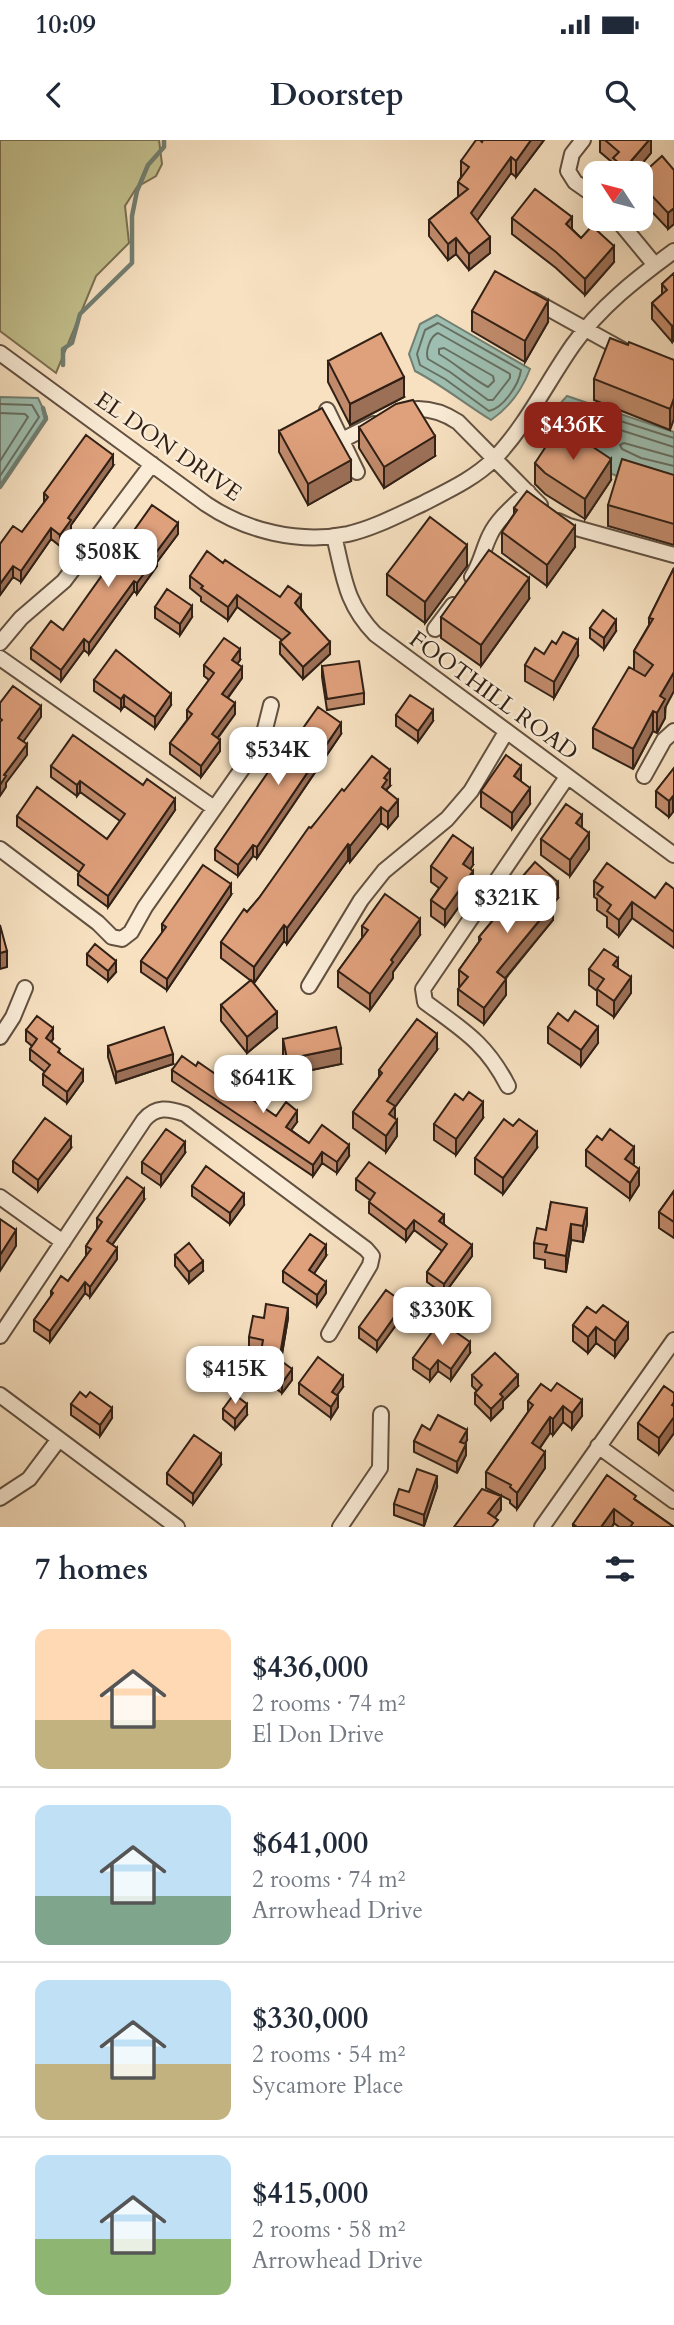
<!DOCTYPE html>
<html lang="en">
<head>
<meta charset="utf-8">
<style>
	body { margin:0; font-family:Cardo,serif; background:#f6f6f7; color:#1f2937; height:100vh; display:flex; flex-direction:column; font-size:26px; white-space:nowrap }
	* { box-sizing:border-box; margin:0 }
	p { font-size:23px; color:#747a83 }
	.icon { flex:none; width:38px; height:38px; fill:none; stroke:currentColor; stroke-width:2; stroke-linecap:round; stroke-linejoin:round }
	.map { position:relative; height:1387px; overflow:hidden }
	.panel { display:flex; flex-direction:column; background:#fff; flex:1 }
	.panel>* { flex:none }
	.needle { width:46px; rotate:306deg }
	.controls { position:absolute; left:583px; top:21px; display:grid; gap:14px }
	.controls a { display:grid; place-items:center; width:70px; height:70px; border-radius:14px; background:#fff; box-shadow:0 7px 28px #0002; font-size:35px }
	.price { position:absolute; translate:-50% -60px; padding:0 16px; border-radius:14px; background:#fff; color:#222; font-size:23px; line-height:46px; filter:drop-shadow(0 2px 4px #0008) }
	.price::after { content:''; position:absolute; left:50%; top:42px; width:21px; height:16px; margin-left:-10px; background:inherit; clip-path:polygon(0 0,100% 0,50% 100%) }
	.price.current { background:#8f2418; color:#fff }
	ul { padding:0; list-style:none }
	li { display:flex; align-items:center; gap:21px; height:175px; padding:0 35px }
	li+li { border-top:2px solid #e0e1e3 }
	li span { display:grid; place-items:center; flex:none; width:196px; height:140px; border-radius:14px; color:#555 }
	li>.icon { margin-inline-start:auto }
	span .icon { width:84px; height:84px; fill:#fffc; stroke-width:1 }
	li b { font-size:30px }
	h2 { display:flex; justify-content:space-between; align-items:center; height:84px; padding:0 35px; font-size:30px }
	.status { display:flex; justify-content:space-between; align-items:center; height:49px; padding:0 35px; background:#fff; direction:ltr }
	.status svg { height:19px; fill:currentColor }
	header { display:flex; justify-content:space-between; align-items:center; height:91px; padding:0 35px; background:#fff; font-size:32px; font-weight:700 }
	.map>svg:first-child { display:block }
	.green { fill:#c3c18e; stroke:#7a7052; stroke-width:2 }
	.water { fill:#9dbeb0; stroke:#727f72; stroke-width:2 }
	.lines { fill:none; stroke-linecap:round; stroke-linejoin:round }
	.shore { stroke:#676f62; stroke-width:2 }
	.stream { stroke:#727f72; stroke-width:4.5 }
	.minor-casing { stroke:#625040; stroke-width:18 }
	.minor { stroke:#faecd7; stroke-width:14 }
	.wall { fill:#c08a6b; stroke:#312015; stroke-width:2 }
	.shaded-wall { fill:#9c7057; stroke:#312015; stroke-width:2 }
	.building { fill:#dfa07c; stroke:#312015; stroke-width:2 }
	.labels { text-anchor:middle; stroke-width:5; stroke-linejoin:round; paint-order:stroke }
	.street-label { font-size:23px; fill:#312015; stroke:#faecd7 }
</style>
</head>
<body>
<div class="status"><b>10:09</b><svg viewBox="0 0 49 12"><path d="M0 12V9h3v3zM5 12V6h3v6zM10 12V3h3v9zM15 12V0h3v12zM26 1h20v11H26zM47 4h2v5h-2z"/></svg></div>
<header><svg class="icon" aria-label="back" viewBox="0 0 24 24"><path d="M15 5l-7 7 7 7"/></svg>Doorstep<svg class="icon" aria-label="search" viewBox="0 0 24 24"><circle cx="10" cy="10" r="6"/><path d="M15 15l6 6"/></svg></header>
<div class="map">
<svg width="674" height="1387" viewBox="0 0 674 1387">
	<rect width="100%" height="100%" fill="#f7e1c1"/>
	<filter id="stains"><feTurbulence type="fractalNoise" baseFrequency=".00286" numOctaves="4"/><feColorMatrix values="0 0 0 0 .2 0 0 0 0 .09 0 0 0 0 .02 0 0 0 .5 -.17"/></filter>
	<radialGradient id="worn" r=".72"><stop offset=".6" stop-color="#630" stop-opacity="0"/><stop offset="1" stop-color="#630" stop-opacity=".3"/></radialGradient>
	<path class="green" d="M0,0h159l3,24 -6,12 -19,11 -12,19 4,37 -33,33 -40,97 -56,-42z"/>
	<path class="water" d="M437,175l93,54c-8,21 -20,38 -39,51 -26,-16 -49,-35 -76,-49l-6,-17 11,-30z
		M567,256l107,36v61l-41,-10 -23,-10 -64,-40c2,-17 10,-25 21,-37z
		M0,257l38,1 9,19 -47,70z"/>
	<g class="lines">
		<path class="shore" d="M438,183l83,47c-2,15 -18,38 -32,41l-44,-32 -25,-14 -3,-11 8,-24z
			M438,193l72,41v4l-17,22h-5l-38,-28 -22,-13c-3,-7 2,-23 10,-26z
			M444,208l49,28 1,5 -6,6c-17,-9 -32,-23 -49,-33v-5z
			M0,264l32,1 7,12 -39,59
			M0,273l25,1 3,3 -28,44
			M565,285l4,-8 4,-2 101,32
			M555,290c-1,-10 7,-20 15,-25l104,33
			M674,317l-50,-14 -4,2 2,4 19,9 33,8"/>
		<path class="stream" d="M63,225v-16l9,-6 8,-29 52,-51v-47l5,-25 11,-26 16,-18v-7
			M0,347l46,-68 -3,-11"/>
		<g class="minor-casing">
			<path id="minor" d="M583,0l-11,14 -4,17 7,11 20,14
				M617,79l38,46
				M533,160l90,50
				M0,213l206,151c40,27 93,40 142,30 26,-6 50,-19 74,-30 25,-13 52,-25 72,-45 32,-33 53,-77 79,-114 27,-38 64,-67 101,-94
				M327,270l30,62
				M403,271c20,-5 38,0 55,11l82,83
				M342,300l32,-16
				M558,381l11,5 105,29
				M334,396c10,40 11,67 41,98l299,221
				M472,437c9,-14 11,-28 18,-42 8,-17 25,-30 38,-43
				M435,489l18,-24
				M0,503l21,-25 43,-37 88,-117
				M0,518l214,150
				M644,636l20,-36 10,-9
				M0,709l98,74 14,14 10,2 9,-7 14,-25 109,-155 9,-15 8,-32
				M309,846l52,-86 23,-29 63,-52 24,-28 35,-59
				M0,897l13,-20 12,-29
				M508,946c-22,-43 -45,-56 -83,-84l-2,-13 144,-212
				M0,1057l63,45
				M0,1196l144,-216c12,-14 24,-12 41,-6l181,135 6,7 -2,9 -41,69
				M0,1255l177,132
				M598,1306l76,55
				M0,1358l29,-19 30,-40
				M340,1387l40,-59 1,-54
				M542,1387l132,-187"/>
		</g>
		<use href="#minor" class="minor"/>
	</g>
	<path class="wall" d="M483,0h61l-28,37 -5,-4 -34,47 13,33 -21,17 -13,-16 -8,6 -19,-24v-16l29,-23v-15l3,-5v-16z
		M600,0h51v13l-17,20h-21v-10l-13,-11z
		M674,30v54l-6,5 -28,-30v-16z
		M512,78l60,11 9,9 33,24 -29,33 -29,-27 -44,-34z
		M674,133l-2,69 -20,-23v-16l10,-9v-10z
		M472,171l76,11 -23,40 -53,-31z
		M628,205l46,15 -4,70 -76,-30v-21z
		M328,221l76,36 -54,28 -22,-43z
		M359,287l76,29 -51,32 -25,-40z
		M279,291l72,50 -43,24 -29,-53z
		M535,323l76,17 -26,39 -40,-25 -10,-10z
		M113,326l-42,59v6l-11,15 -9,-7 -30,43 -8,-5 -13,18v-51l22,-12 22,-29v-10z
		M674,335v70l-66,-19v-21z
		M514,368l61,39 -28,39 -45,-33v-21l12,-18z
		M178,394l-21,28v4l-20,28 -3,-3 -45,63 -5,-4 -23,31 -30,-22v-11l32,-18z
		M223,423l57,34 21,11 29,46 -27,25 -23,-25v-12l2,-2 -45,-33 -9,13 -27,-19v-4l-11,-9v-12z
		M467,426l-42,57 -38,-28v-21z
		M674,428l-9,150 -8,15 -4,-2 -20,38 -40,-21v-20l41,-58v-19l15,-26v-7z
		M529,459l-48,67 -40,-28v-21z
		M155,467l37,10 -12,18 -25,-17z
		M590,488l26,3 -12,18 -14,-11z
		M544,514l34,2 -24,42 -29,-17v-16z
		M240,520l-3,4 5,14 -14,20 7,16 -17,24 2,13 -19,26 -31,-23v-11l17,-23v-10l22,-30 -5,-4v-11z
		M322,526l42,27v11l-37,6 -5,-33z
		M94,540l77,25 -16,23 -31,-22 -3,4 -27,-19z
		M396,575l37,6 -15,21 -22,-16z
		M341,594l-84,124 -4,-2 -15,20 -23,-16v-11l81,-111z
		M51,626l124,44 -67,97 -30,-22v-11l1,-2 -62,-46v-10l90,23 13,-18 -40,-29 -3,4 -26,-19z
		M674,628v44h-1l-4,5 -13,-10v-16z
		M390,646l-3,3v2l11,25 -10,12 -7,-5 -31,39 -2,-2 -61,84 -3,-3 -30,42 -33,-25v-16l38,-44 52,-70 33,-37z
		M481,651l49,13 -18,25 -31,-22z
		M582,688l7,21 -19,27 -29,-21v-16z
		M473,725l-3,4 3,18 -28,39 -14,-10v-16l8,-12 -8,-6v-16z
		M594,741l61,17 19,-9v59l-42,-30 -13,18 -12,-9v-10l-10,-7v-11l-3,-2z
		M509,752l49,6 -5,6v16l-47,58v17l-22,29 -26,-19v-16l2,-2 -1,-1v-16l20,-28v-5l30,-36z
		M231,755l-64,95 -26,-18v-11l21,-28v-9z
		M362,786l58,9 -27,37v6l-23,32 -32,-23v-16l24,-33z
		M87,814l29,18 -8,9 -21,-16z
		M618,828l13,25 -17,24 -17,-12v-14l-8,-6v-16z
		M221,865l56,23 -30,25 -26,-32z
		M568,881l30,22 -17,23 -33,-23v-16z
		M26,890l27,9 -2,3 32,39 -16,22 -24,-18v-11l2,-2 -15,-12v-11l2,-3 -6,-5z
		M283,899l58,25 -54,11 -4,-20z
		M108,906l65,18 -57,19 -8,-26z
		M437,910l-42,57v11l2,18 -11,16 -33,-24v-16l26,-35v-7z
		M172,930l104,46 21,6 -6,8 18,13 40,13 -12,17 -15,-10 -9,13 -141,-95z
		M483,978l-27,37 -22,-15v-16z
		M71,1008l-33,43 -25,-19v-11z
		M537,1008l-34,46 -28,-20v-16z
		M586,1010l48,13 -1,2 6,20 -9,14 -44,-33z
		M185,1013l-24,33 -19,-13v-11z
		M356,1039l88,45 28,32 -28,38 -17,-12v-10l15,-21 -28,-21 -8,11 -37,-28v-11l1,-2 -14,-10z
		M192,1046l52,19 -14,19 -38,-28z
		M674,1051v47l-15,-10v-16z
		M144,1060l-32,45 5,14 -27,38 -5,-4 -35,49 -16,-11v-11l17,-23v-6l17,-10 18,-25v-10l11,-17v-11z
		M551,1062l36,22 -4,18 -12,-2 -5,32 -21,-4v-8l-11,-2v-15l12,-13z
		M175,1115l28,16 -14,12 -14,-17z
		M326,1116l-12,17 12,20 -9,13 -34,-24v-11z
		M587,1167l41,32 -13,18 -19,-14 -8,10 -15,-12v-16z
		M404,1174l-27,37 -18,-13v-11z
		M264,1178h24l-7,42 11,20 -10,13 -12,-9v-11l6,-8 -15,-3 1,-12 -13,-2v-11z
		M470,1213l-19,27 -13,-9 -8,10 -17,-12v-11z
		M472,1235l46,11 -15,15v7l-12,12 -16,-16v-11l2,-2 -5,-5z
		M299,1243l44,4 -6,8 1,12 -7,11 -32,-24z
		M541,1244l41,32 -10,13 -9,-7 -10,13 -3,-2 -10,15 5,20 -28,41 -7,-6v-3l-24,-12v-16l42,-60v-11z
		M674,1253v40l-15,21 -21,-15v-16z
		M86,1257l26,21 -12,18 -29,-21v-11z
		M223,1269l24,6 -12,14 -12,-10z
		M430,1290l37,10 -2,4 1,11 -9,18 -43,-21v-11z
		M221,1325l-28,39 -26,-20v-11z
		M437,1347l-13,39 -30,-11v-11l15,-12z
		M636,1360l38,27h-55l-5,-4 -2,4h-39v-3z"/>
	<path class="shaded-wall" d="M531,0h13l-28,37v-16z
		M649,0h2v13l-17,20h-9v-5z
		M511,17v16l-40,56v-16z
		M674,68v16l-6,5v-16z
		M572,77v16l-6,-9z
		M490,97v16l-21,17v-16z
		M456,98v16l-8,6v-16z
		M614,106v16l-29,33v-16z
		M548,161v21l-23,40v-21z
		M674,185v16l-2,1v-16z
		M404,237v20l-54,28v-21z
		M674,258v21l-4,11v-21z
		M435,296v20l-51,32v-21z
		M113,315v11l-42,59v6l-11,15v-11l8,-17z
		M611,319v21l-26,39v-20z
		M351,320v21l-43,24v-21z
		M178,383v11l-21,28v4l-20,28v-11l18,-29z
		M575,386v21l-28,39v-21z
		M51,388v11l-30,43v-11z
		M467,405v21l-42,57v-21z
		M13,426v11l-13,18v-11z
		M529,438v21l-48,67v-21z
		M134,441v10l-45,63v-11z
		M237,455v12l-9,13v-13z
		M301,455v13l-6,7v-12z
		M192,466v11l-12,18v-11z
		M616,480v11l-12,18v-11z
		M84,499v11l-23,31v-11z
		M578,500v16l-24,42v-16z
		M330,502v12l-27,25v-12z
		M240,509v11l-8,11v-11z
		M242,527v11l-20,27v-11z
		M674,532v19l-9,17v10l-8,15v-20l3,-17z
		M171,554v11l-16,23v-11z
		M124,555v11l-3,4v-11z
		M235,563v11l-23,31v-11z
		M41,566v11l-23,32v-11z
		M433,570v11l-15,21v-11z
		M653,571v20l-20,38v-20z
		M341,583v11l-84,124v-11z
		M220,600v11l-19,26v-11z
		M27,604v11l-21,28v4l-6,9v-11l4,-10z
		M521,626v16l-7,-6z
		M390,630v16l-3,3v7l-5,-9 2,-9z
		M80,641v11l-3,4v-11z
		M530,648v16l-18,25v-16z
		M673,656v16l-4,5v-16z
		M175,659v11l-67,97v-11z
		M398,660v16l-10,12v-16z
		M381,667v16l-31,39v-16z
		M582,675v16l-6,-8z
		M589,693v16l-19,27v-16z
		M348,704v16l-61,84v-16z
		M253,705v11l-15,20v-11z
		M473,709v16l-10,15v-16z
		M473,731v16l-28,39v-16z
		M558,742v16l-13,15v-16z
		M231,744v11l-64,95v-11z
		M632,762v16l-13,18v-16z
		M553,764v16l-56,68v-16z
		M420,779v16l-27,37v6l-23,32v-16l21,-34z
		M284,785v16l-30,42v-16z
		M7,811v16l-7,2v-16z
		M618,818v16l-5,-9z
		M116,821v11l-8,9v-10z
		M631,837v16l-17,24v-16z
		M506,839v16l-22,29v-16z
		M277,872v16l-30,25v-16z
		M598,887v16l-17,23v-16z
		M53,888v11l-7,10v-11z
		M437,894v16l-42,57v15l-6,8 -2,-29z
		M341,908v16l-54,11v-16z
		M173,914v10l-57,19v-11z
		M83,930v11l-16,22v-11z
		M483,962v16l-27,37v-16z
		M297,971v11l-11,15v-10z
		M397,980v16l-11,16v-16z
		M537,992v16l-34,46v-16z
		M71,997v11l-33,43v-11z
		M185,1002v11l-24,33v-11z
		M349,1005v11l-12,17v-11z
		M634,1007v16l-9,12v-16z
		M322,1012v11l-9,13v-11z
		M639,1029v16l-9,14v-16z
		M144,1049v11l-37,52v-11z
		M244,1054v11l-14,19v-11z
		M587,1068v16l-4,18v-16z
		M444,1075v11l-5,-5z
		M414,1080v10l-8,11v-11z
		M571,1084v16l-5,32v-16z
		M16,1090v16l-16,25v-16z
		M326,1105v11l-17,25v-11z
		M472,1105v11l-28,38v-10z
		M117,1108v11l-27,38v-10z
		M203,1121v10l-14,12v-11z
		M85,1142v11l-35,49v-11z
		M326,1142v11l-9,13v-11z
		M404,1163v11l-27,37v-10z
		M288,1168v10l-8,48v-11z
		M628,1183v16l-13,18v-16z
		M596,1187v16l-8,10v-16z
		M470,1202v11l-19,27v-11z
		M438,1220v11l-8,10v-11z
		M292,1229v11l-10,13v-10z
		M518,1235v11l-15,15v7l-12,12v-11l9,-15z
		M343,1236v11l-11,15v-10z
		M338,1256v11l-7,11v-11z
		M582,1260v16l-10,13v-16z
		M674,1262v31l-15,21v-16z
		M247,1264v11l-12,14v-10z
		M563,1266v16l-10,13v-16z
		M112,1268v10l-12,18v-11z
		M550,1277v16l-18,26v-16z
		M467,1290v10l-7,12v-10z
		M466,1304v11l-9,18v-11z
		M545,1312v16l-28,41v-16z
		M221,1314v11l-28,39v-10z
		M437,1336v11l-13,39v-11z
		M501,1356v14l-13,17v-14z
		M614,1369v14l-2,4h-11z"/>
	<path class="building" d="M476,0h4l2,2 1,-2h48l-15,21 -5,-4 -40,56 19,24 -21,17 -13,-16 -8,6 -19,-24 39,-31 -10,-7 11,-15 -8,-6z
		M605,0h44l-24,28 -12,-10 6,-6z
		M662,16l12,14v38l-6,5 -28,-30v-7z
		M535,49l37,28 -6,7 15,14 11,-12 22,20 -29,33 -29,-27 -44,-34z
		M495,131l53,30 -23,40 -53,-30z
		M674,133v52l-2,1 -20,-23 15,-13 -5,-6z
		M381,193l23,44 -54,27 -22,-43z
		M610,198l18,7 1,-3 45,18v38l-4,11 -76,-30z
		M413,260l22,36 -51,31 -25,-40 37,-23z
		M322,268l29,52 -43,24 -29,-53z
		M560,285l51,34 -26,40 -40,-26 -10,-10z
		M86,295l27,20 -45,63 3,2 -11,15 -9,-7 -30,43 -8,-5 -13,18v-40l13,-18 9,6 26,-35 -4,-4z
		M622,319l52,16v49l-66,-19z
		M527,351l48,35 -28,39 -45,-33 15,-22 -3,-2z
		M152,365l26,18 -23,31 2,2 -20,27 -3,-2 -45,62 -5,-4 -23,31 -30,-22 20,-27 12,9z
		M430,377l37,28 -42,57 -38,-28z
		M489,410l40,28 -48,67 -40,-28z
		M207,411l16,12 2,-3 55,37 8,-11 13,9 -6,8 35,39 -27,25 -23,-25 10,-9 -53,-38 -9,12 -27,-19 2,-2 -13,-10z
		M674,428v104l-14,24 5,3 -8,14 -4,-2 -20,38 -40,-21 36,-61 16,9 8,-11 -19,-14 19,-32 -4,-1z
		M167,449l25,17 -12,18 -25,-17z
		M603,470l13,10 -12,18 -14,-10z
		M563,492l15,8 -24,42 -29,-17 10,-17 9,6 8,-13 4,3z
		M224,498l16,11 -8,11 10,7 -20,27 13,9 -23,31 8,6 -19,26 -31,-23 22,-29 -5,-4 27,-37 -10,-8z
		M116,510l55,44 -16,23 -31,-22 -3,4 -27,-19z
		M359,521l5,32 -37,6 -5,-33z
		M13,546l28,20 -23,32 9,6 -23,31 2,1 -6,9v-63l2,-2 -2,-2v-15z
		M410,555l23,15 -15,21 -22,-16z
		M318,567l23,16 -84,124 -4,-2 -15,20 -23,-16 78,-113 3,2z
		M73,595l70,50 4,-6 28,20 -67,97 -30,-22 6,-9 -67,-49 20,-29 70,52 18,-25 -45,-33 -3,4 -26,-19z
		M506,615l15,11 -7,10 16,12 -18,25 -31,-22z
		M372,616l18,14 -6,8 3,2 -5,7 16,13 -10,12 -7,-5 -31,39 -2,-2 -61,84 -3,-3 -30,42 -33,-25 23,-33 3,3 12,-14 50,-71 2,1 31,-39 2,2z
		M674,628v28h-1l-4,5 -13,-10z
		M566,664l16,11 -6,8 13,10 -19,27 -29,-21z
		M453,695l20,14 -10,15 10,7 -28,39 -14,-10 16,-22 -16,-12z
		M535,722l23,20 -13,15 8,7 -56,68 9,7 -22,29 -26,-19 10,-12 -9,-7 22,-31 -2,-2 34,-41 -4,-4z
		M607,723l48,35 11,-15 8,6v43l-42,-30 -13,18 -12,-9 4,-6 -14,-11 6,-7 -9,-6z
		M203,725l28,19 -64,95 -26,-18 25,-34 -4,-3z
		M385,754l35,25 -29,41 2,2 -23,32 -32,-23 30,-41 -6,-4z
		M0,785l7,26 -7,2z
		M95,804l21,17 -8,10 -21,-17z
		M604,809l14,9 -5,7 18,12 -17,24 -17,-12 7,-10 -15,-10z
		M251,840l26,32 -30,25 -26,-32z
		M575,871l23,16 -17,23 -33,-23 10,-14 10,8z
		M37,876l16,12 -7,10 14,11 -2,3 25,18 -16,22 -24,-18 7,-9 -20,-16 7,-10 -11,-9z
		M417,879l20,15 -50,67 8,5 -6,8 8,6 -11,16 -33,-24 29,-39 -3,-3z
		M164,887l9,27 -57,18 -8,-26z
		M336,887l5,21 -54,11 -4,-20z
		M182,916l14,10 2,-4 78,54 10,-14 11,9 -11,16 23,16 13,-18 27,20 -12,17 -15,-10 -9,13 -141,-95z
		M469,952l14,10 -27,37 -22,-15 21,-30 8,6z
		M45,978l26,19 -33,43 -25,-19z
		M504,979l9,7 6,-7 18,13 -34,46 -28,-20z
		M166,989l19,13 -24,33 -19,-13z
		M610,989l24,18 -9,12 14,10 -9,14 -44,-33 11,-14 5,4z
		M369,1022l75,53 -5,6 33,24 -28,39 -17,-12 20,-28 -33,-24 -8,10 -37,-28 6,-9 -19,-14z
		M206,1026l38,28 -14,19 -38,-27z
		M127,1037l17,12 -37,52 10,7 -27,39 -5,-5 -35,49 -16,-11 19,-27 -2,-2 10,-15 7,5 23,-32 -5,-3 16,-24 -5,-4z
		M674,1051v31l-15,-10z
		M551,1062l36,6 -4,18 -12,-2 -5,32 -21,-4 2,-7 -13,-2 3,-15 9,2z
		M0,1079l16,11 -16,25z
		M310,1094l16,11 -17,25 17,12 -9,13 -34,-24z
		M189,1103l14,18 -14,11 -14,-17z
		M386,1150l18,13 -27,38 -18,-14z
		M266,1164l22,4 -8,47 -19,-3 2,-12 -14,-3 4,-21 11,2z
		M603,1165l25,18 -13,18 -19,-14 -8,10 -15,-12 14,-18 9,6z
		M440,1181l30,21 -19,27 -13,-9 -8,10 -17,-12z
		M495,1213l23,22 -18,19 3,3 -12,12 -16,-16 7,-8 -10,-10z
		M318,1217l25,19 -11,16 6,4 -7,11 -32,-24z
		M280,1220l12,9 -10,14 -12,-10z
		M557,1243l25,17 -10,13 -9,-7 -10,13 -3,-2 -18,26 13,9 -28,41 -7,-6 1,-2 -25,-13 47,-67 -5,-4 13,-17 10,7z
		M664,1246l10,7v9l-2,3 2,1v11l-15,21 -21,-15z
		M80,1252l6,5 4,-5 22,16 -12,17 -29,-21z
		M234,1254l13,10 -12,15 -12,-10z
		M438,1275l29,15 -7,12 6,2 -9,18 -43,-21 8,-16 8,5z
		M194,1295l27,19 -28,40 -26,-21z
		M417,1329l20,7 -13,39 -30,-11 5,-15 10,3z
		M607,1335l29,21 -2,3 40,28h-44l3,-4 -19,-14 -13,18h-24l-4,-3z
		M482,1349l19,7 -13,17 10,7 -6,7h-38z"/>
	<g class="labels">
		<g class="street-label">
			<text transform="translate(169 306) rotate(35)" y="8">EL DON DRIVE</text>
			<text transform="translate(494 555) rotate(36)" y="8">FOOTHILL ROAD</text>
		</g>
	</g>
	<rect width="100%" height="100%" filter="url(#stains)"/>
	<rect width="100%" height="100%" fill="url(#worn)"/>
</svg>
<div class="controls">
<a><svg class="needle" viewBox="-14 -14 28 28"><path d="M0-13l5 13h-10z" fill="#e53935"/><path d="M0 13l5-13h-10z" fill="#747a83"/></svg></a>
</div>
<b class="price current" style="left:573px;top:322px">$436K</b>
<b class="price" style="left:108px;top:449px">$508K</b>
<b class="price" style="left:278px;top:647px">$534K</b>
<b class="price" style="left:507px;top:795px">$321K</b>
<b class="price" style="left:263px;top:975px">$641K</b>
<b class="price" style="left:442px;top:1207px">$330K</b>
<b class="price" style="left:235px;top:1266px">$415K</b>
</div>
<section class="panel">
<h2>7 homes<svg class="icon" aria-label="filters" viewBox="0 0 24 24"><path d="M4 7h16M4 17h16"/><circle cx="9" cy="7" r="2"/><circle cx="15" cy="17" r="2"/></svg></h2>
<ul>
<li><span style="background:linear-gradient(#ffd9b3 65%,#c2b280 0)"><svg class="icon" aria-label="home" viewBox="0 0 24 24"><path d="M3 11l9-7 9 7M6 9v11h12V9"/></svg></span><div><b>$436,000</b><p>2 rooms · 74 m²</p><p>El Don Drive</p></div></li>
<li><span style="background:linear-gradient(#bfe0f5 65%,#7fa58c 0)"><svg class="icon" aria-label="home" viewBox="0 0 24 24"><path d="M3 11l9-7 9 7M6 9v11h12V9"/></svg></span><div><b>$641,000</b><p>2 rooms · 74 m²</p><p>Arrowhead Drive</p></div></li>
<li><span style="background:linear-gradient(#bfe0f5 60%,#c2b280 0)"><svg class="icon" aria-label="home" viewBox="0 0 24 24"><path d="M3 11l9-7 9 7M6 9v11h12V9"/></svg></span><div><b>$330,000</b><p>2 rooms · 54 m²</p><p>Sycamore Place</p></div></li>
<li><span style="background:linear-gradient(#bfe0f5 60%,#8fb573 0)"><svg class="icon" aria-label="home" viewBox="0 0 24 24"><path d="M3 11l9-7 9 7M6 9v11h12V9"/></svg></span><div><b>$415,000</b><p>2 rooms · 58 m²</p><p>Arrowhead Drive</p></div></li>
</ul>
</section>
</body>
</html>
